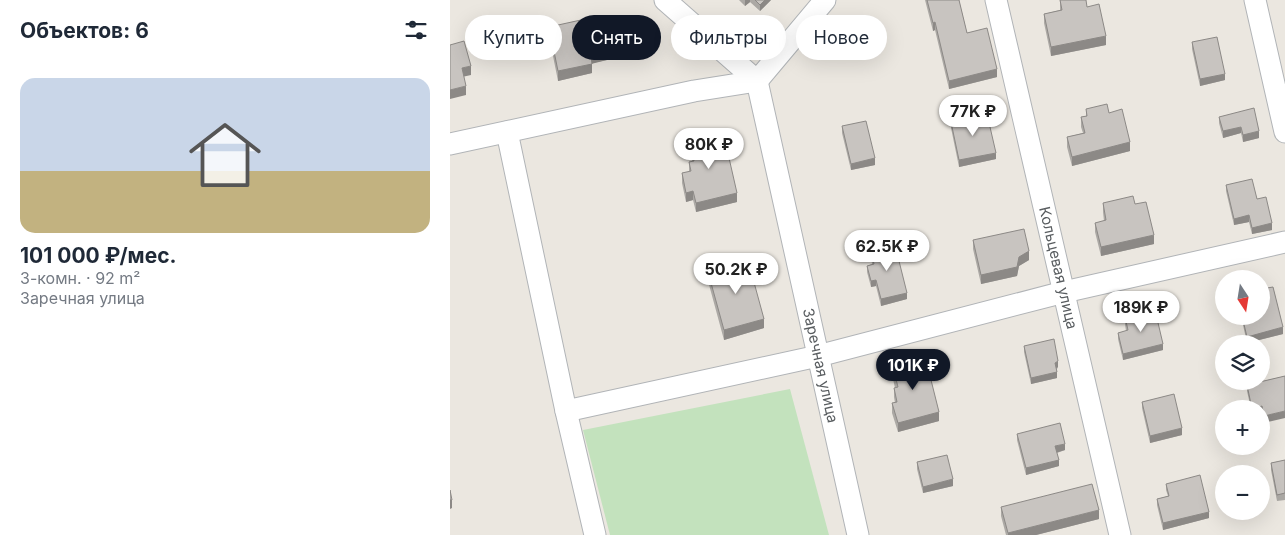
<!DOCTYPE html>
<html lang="ru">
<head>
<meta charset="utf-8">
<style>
	body { margin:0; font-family:Inter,sans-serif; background:#f2f2f3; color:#1f2937; height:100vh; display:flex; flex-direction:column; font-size:19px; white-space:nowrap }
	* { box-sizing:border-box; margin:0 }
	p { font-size:16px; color:#747a83 }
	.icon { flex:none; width:28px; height:28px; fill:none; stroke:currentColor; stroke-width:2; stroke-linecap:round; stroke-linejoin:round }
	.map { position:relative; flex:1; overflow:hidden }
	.sheet { display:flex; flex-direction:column; background:#fff; width:450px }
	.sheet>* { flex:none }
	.top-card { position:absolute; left:15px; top:15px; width:475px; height:45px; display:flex; gap:10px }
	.needle { width:32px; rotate:168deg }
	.buttons { position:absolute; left:765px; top:270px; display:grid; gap:10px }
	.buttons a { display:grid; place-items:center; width:55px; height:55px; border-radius:50%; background:#fff; box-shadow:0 5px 20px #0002; font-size:25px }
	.price { position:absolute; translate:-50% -42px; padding:0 11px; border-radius:18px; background:#fff; color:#222; font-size:16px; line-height:32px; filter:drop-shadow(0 1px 2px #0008) }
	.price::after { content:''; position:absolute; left:50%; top:30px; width:15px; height:11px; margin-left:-8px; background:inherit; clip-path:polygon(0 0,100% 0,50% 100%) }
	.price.active { background:#111827; color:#fff }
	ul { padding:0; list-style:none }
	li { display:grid; align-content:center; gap:10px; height:265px; padding:0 20px }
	li span { display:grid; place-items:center; height:155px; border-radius:15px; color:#555 }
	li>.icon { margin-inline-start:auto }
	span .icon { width:90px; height:90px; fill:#fffc; stroke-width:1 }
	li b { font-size:21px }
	h2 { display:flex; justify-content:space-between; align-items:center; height:60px; padding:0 20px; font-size:21px }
	.tag { padding:0 18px; border-radius:22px; background:#fff; box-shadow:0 5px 20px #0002; font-size:18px; line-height:45px }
	.tag.active { background:#111827; color:#fff }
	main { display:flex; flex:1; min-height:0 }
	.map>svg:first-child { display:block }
	.green { fill:#c3e2bd }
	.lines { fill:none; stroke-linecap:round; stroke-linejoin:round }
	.minor-casing { stroke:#b1b4b7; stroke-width:23 }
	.minor { stroke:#fff; stroke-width:21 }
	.wall { fill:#aca9a5 }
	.shaded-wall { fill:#8c8986 }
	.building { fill:#c8c4c0; stroke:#8c8986 }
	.labels { text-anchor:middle; stroke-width:4; stroke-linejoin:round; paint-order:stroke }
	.street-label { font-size:15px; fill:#595d60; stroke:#fff }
</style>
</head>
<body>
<main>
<section class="sheet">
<h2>Объектов: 6<svg class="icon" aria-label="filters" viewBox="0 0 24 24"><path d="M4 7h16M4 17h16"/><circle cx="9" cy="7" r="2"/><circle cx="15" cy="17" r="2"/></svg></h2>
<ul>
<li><span style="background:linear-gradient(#c9d6e8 60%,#c2b280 0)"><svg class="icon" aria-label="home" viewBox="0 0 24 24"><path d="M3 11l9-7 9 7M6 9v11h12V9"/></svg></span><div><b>101 000 ₽/мес.</b><p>3-комн. · 92 m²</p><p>Заречная улица</p></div></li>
</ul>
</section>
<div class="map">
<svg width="835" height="535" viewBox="0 0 835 535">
	<rect width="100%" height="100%" fill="#ebe7e0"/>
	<path class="green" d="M340,389l39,146h-219l-27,-105z"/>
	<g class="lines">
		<g class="minor-casing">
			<g id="minor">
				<path id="s1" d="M215,0l92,81 101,454"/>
				<path id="s2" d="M546,0l124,535"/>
				<path d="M805,0l30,132"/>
				<path d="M57,132l59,279 29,124"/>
				<path d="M0,144l244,-53 63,-10 68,-81"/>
				<path d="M116,411l252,-55 246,-64 221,-50"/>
			</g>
		</g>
		<use href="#minor" class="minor"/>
	</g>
	<path class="wall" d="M289,0h32l-11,11 -10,-9 -5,4z
		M475,0h34l8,33 30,44 -48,12 -14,-59 -2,1z
		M610,0l27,7 19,38 -55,11 -7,-33v-9l16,-4z
		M99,27l58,33 -15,3v10l-34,8 -9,-45z
		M742,42l33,38 -25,6 -8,-37z
		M636,109l23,4 21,38 -58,15 -5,-19v-10l16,-4 -2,-6v-10l5,-1z
		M769,117l40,21 -16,4 -2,-9 -18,5 -4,-15z
		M501,122l45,37 -37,8 -8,-39z
		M392,126l33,39 -24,5 -9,-37z
		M238,136l17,5 32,61 -41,10 -3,-12 -7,2 -4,-19v-10l7,-1v-10l3,-1 -4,-16z
		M776,185l31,14 15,31 -20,4 -3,-12 -15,3 -8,-34z
		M653,203l32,1 19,40 -53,12 -6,-24v-9l9,-2 -1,-9z
		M523,240l56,20 -10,6 -2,10 -36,8 -8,-35z
		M421,251l36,48 -26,7 -5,-20 -5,1 -4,-15v-6l5,-2 -1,-7z
		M271,264l17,4 26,60 -40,12 -16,-59v-9l13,-3z
		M791,316h20l22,18 -36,9z
		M675,317l38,33 -40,10 -5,-21v-6l8,-2 -1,-7z
		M574,346l34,21 -1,2v9l-26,6 -7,-32z
		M441,360l23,12 25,49 -41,11 -6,-19v-10h3l-1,-6v-9h1l-4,-18z
		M835,376l-21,47 -3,-14h-10l-4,-18v-6z
		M692,402l40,33 -32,8 -8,-35z
		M567,434l48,16 -8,3 2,13 -33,9 -9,-35z
		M835,460v40l-8,1 -6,-31v-7z
		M467,462l36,24 -30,7 -6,-24z
		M716,484l43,34 -46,12 -6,-25v-6l11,-3 -2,-6z
		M551,507l98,12 -63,16h-30l-5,-19z"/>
	<path class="shaded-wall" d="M295,0h5v2l-5,4z
		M315,0h6l-11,11v-6z
		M485,22v8l-2,1v-8z
		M656,36v9l-55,11v-9z
		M157,51v9l-16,4v-9z
		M142,64v9l-34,8v-10z
		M21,66v9l-9,2v-9z
		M547,69v8l-48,12v-8z
		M775,74v6l-25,6v-7z
		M16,86v9l-16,4v-9z
		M791,127v6l-18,5v-7z
		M809,131v7l-16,4v-7z
		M680,142v9l-58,15v-9z
		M546,153v6l-37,8v-7z
		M425,158v7l-24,5v-6z
		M243,191v9l-7,2v-9z
		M287,193v9l-41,10v-9z
		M799,215v7l-15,3v-6z
		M822,223v7l-20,4v-6z
		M704,235v9l-53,12v-9z
		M579,251v9l-10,6 -2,10 -36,8v-9z
		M426,280v6l-5,1v-6z
		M457,293v6l-26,7v-7z
		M314,319v9l-40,12v-10z
		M833,327v7l-36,9v-6z
		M713,344v6l-40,10v-6z
		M608,361v6l-3,2v-6z
		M607,372v6l-26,6v-6z
		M812,406v7h-1v-4h-9z
		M835,411v7l-21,5v-7z
		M489,412v9l-41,11v-9z
		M732,428v7l-32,8v-7z
		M615,444v6l-10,3v-7z
		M609,460v6l-33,9v-7z
		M503,479v7l-30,7v-6z
		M0,500h2v8l-2,1z
		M649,510v9l-63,16h-28v-2z
		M759,512v6l-46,12v-7z"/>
	<path class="building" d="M305,0h10l-5,5z
		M477,0h32l8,33 20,-5 10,41 -48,12 -14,-59 -2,1z
		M610,0h26l1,7 12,-3 7,32 -55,11 -7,-33 18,-4z
		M149,16l8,35 -16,4 1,9 -34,7 -9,-44z
		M767,37l8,37 -25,5 -8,-37z
		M14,41l7,25 -9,2 4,18 -16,4v-45z
		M657,104l2,9 13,-4 8,33 -58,15 -5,-20 18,-4 -4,-16 6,-1 -1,-7z
		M804,108l5,23 -16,4 -2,-8 -18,4 -4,-14z
		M537,114l9,39 -37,7 -8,-38z
		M416,121l9,37 -24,6 -9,-38z
		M253,133l2,8 19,-5 13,57 -41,10 -3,-12 -7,2 -4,-20 9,-2 -2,-9 5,-1 -6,-25z
		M802,179l5,20 9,-2 6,26 -20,5 -3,-13 -15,4 -8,-34z
		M683,196l2,8 11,-2 8,33 -53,12 -6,-24 11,-3 -3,-17z
		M574,229l5,22 -10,6 -2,10 -36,8 -8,-35z
		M445,245l12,48 -26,6 -5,-19 -5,1 -4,-15 7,-2 -3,-13z
		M285,260l3,8 11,-4 15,55 -40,11 -16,-58 14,-4 -1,-4z
		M823,287l10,40 -36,10 -5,-21h19v-27z
		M705,310l8,34 -40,10 -5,-21 10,-3 -3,-13z
		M604,339l4,22 -3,2 2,9 -26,6 -7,-32z
		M460,355l4,17 14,-4 11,44 -41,11 -6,-20 5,-1 -3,-14 4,-1 -7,-27z
		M835,376v35l-21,5 -2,-10 -10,3 -5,-24z
		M724,394l8,34 -32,8 -8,-34z
		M610,423l5,21 -10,2 4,14 -33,8 -9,-34z
		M497,455l6,24 -30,8 -6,-25z
		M835,460v33l-8,2 -6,-32z
		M750,475l9,37 -46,11 -6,-24 12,-3 -3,-12z
		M642,484l7,26 -91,23 -7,-26z
		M0,490l2,10h-2z"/>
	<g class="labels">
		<g class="street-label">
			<text dy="5" stroke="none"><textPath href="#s2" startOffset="275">Кольцевая улица</textPath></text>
			<text dy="5" stroke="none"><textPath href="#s1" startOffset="414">Заречная улица</textPath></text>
		</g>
	</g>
</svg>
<div class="buttons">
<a><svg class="needle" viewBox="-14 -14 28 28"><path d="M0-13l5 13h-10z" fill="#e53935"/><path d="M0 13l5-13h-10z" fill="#747a83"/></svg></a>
<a><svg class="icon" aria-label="layers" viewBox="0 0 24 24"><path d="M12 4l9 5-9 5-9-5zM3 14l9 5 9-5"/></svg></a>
<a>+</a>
<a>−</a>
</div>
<b class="price" style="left:523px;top:137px">77K ₽</b>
<b class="price" style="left:259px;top:170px">80K ₽</b>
<b class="price" style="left:437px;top:272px">62.5K ₽</b>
<b class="price" style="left:286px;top:295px">50.2K ₽</b>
<b class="price" style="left:691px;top:333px">189K ₽</b>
<b class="price active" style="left:463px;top:391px">101K ₽</b>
<div class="top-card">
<a class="tag">Купить</a>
<a class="tag active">Снять</a>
<a class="tag">Фильтры</a>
<a class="tag">Новое</a>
</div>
</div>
</main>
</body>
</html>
